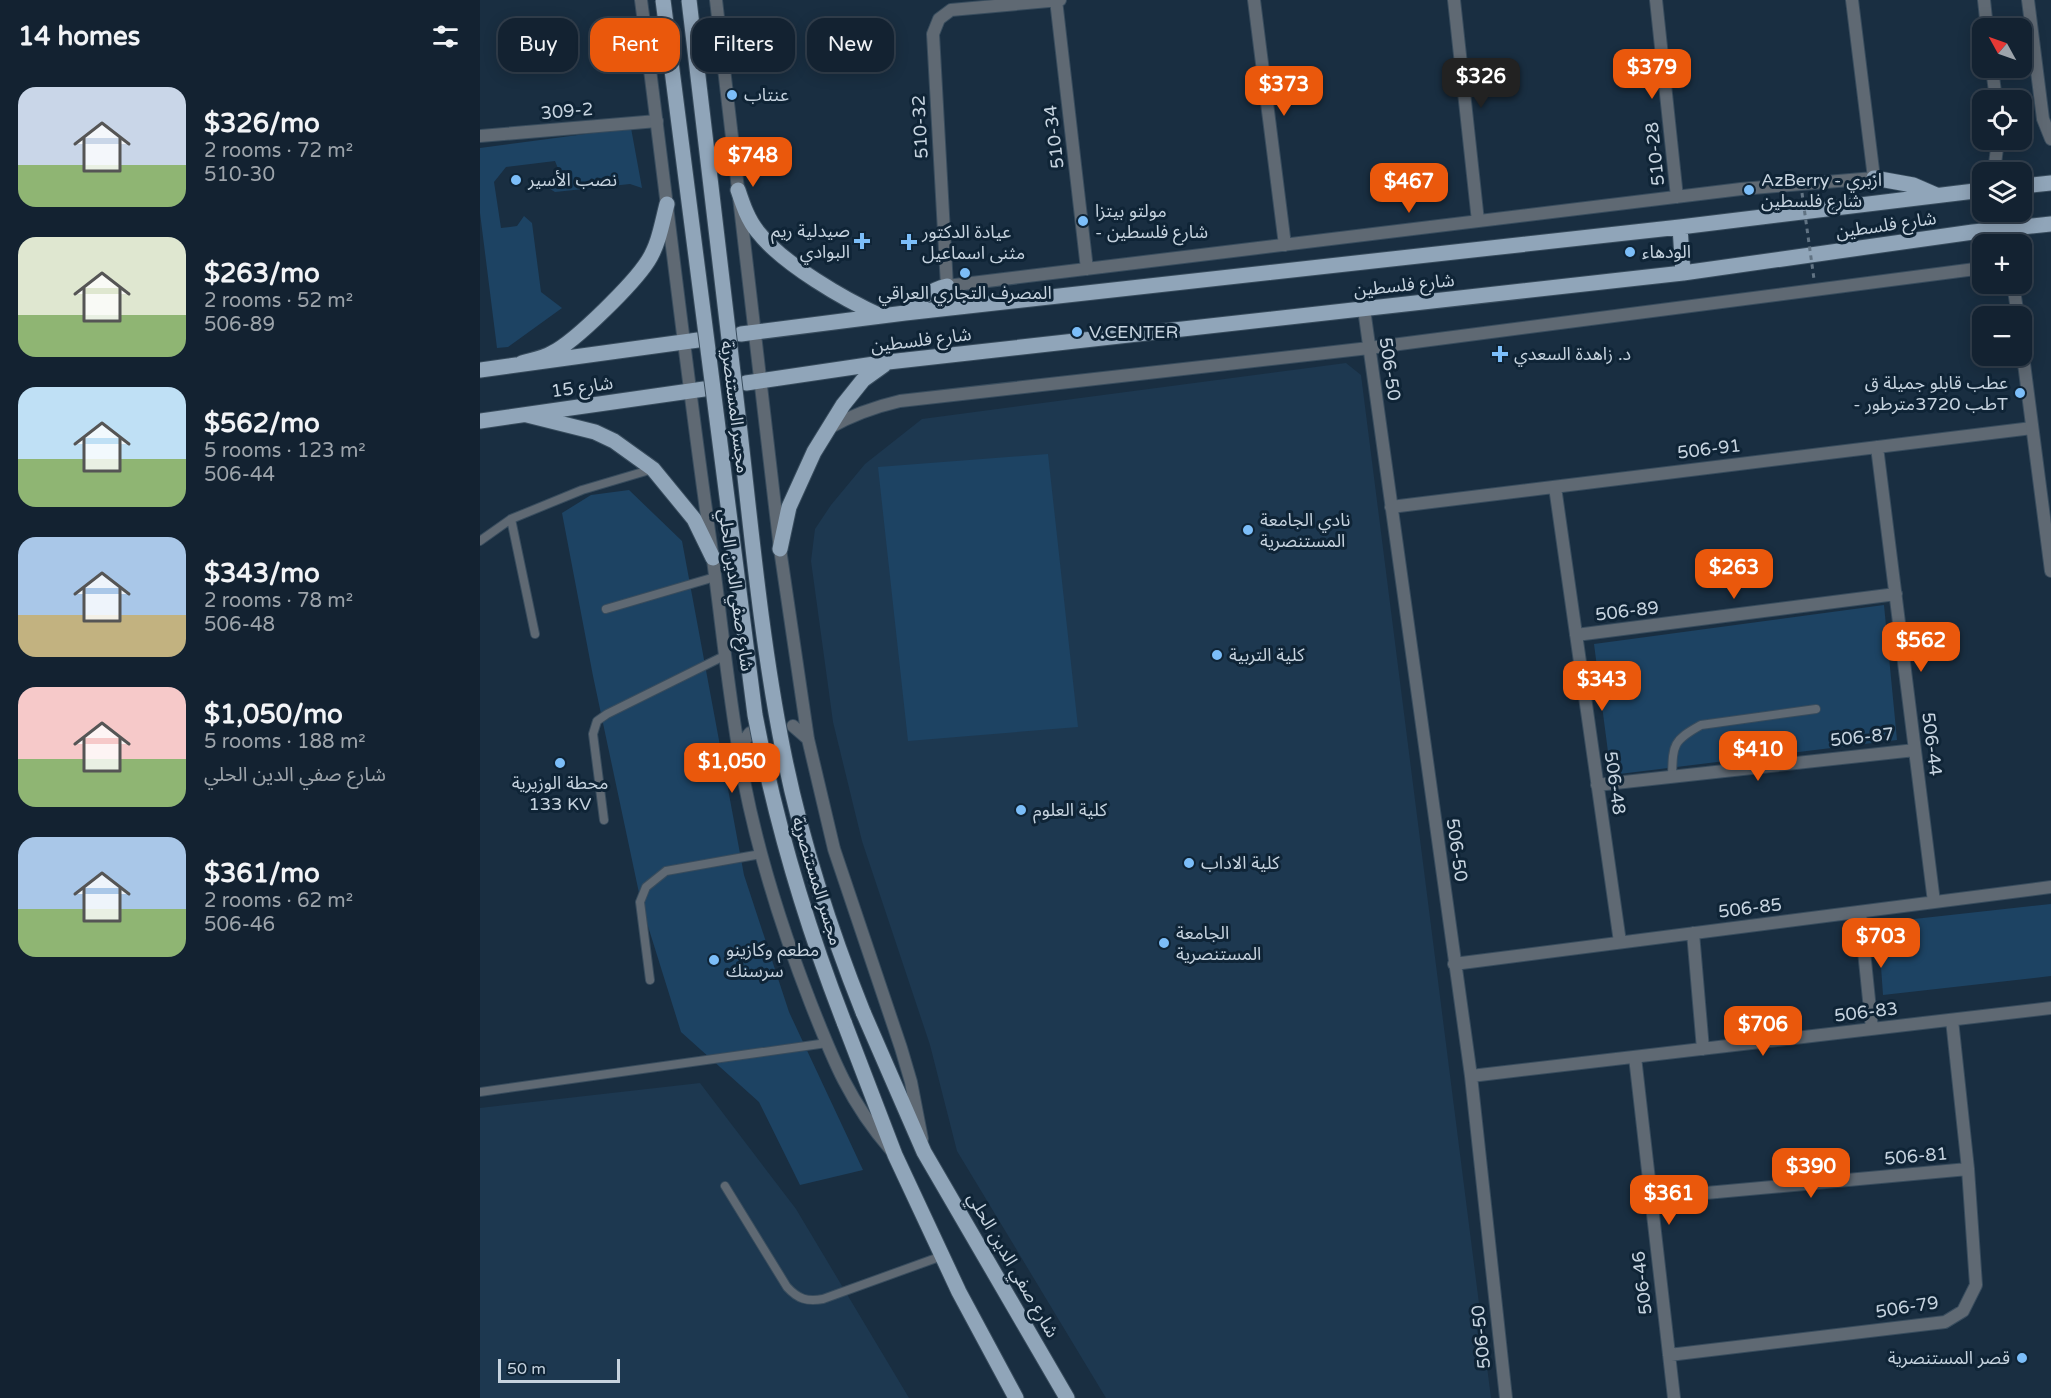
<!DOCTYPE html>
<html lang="en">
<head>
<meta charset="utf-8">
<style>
	body { margin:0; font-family:"Varela Round","Noto Sans Arabic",sans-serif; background:#202f3d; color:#f1f3f6; height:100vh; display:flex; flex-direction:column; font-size:22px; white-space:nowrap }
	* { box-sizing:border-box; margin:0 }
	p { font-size:20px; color:#9da4ab }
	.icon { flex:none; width:33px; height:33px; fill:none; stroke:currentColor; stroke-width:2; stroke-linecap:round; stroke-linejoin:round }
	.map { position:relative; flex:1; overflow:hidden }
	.sheet { display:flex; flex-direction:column; background:#132231; width:480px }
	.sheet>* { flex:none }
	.hud { position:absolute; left:18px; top:18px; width:570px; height:54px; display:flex; gap:12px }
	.needle { width:39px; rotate:310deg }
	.fabs { position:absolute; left:1492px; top:18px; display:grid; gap:12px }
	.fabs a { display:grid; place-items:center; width:60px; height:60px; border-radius:12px; background:#132231; box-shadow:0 3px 15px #0003,0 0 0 2px #323f4d; font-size:30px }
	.scale { position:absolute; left:18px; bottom:15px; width:122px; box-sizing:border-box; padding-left:6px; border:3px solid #c6d3df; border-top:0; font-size:16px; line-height:21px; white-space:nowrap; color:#c6d3df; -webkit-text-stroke:4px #0f2436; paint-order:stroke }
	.price { position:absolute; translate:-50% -51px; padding:0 14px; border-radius:12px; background:#ea580c; color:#fff; font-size:20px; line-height:39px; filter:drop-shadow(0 2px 3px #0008) }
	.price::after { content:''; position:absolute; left:50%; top:36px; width:18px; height:14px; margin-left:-9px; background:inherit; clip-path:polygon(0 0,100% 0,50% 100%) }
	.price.active { background:#222; color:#fff }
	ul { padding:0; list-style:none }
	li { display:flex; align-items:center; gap:18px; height:150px; padding:0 18px }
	li span { display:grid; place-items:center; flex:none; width:168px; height:120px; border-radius:18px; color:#555 }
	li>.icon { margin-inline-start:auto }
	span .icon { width:72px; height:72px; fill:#fffc; stroke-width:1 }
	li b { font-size:26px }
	h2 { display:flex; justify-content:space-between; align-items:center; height:72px; padding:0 18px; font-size:26px }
	.tag { padding:0 21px; border-radius:18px; background:#132231; box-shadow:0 3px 15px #0003,0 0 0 2px #323f4d; font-size:21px; line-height:54px }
	.tag.active { background:#ea580c; color:#fff }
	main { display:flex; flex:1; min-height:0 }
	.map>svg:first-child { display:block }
	.built { fill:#1d3850 }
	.green { fill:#1d4363 }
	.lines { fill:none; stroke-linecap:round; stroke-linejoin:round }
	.primary-tunnel { stroke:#334759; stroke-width:15; stroke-dasharray:15 8; stroke-linecap:butt }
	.service-casing { stroke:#384c5d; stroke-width:10 }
	.minor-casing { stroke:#384c5d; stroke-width:14 }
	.tertiary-casing { stroke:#384c5d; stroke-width:14 }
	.primary-casing { stroke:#384c5d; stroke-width:17 }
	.service { stroke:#5f6973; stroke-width:8 }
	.minor { stroke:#5f6973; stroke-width:12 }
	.tertiary { stroke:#5f6973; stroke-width:12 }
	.primary { stroke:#90a5b9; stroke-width:15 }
	.primary-bridge-casing { stroke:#384c5d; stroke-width:17; stroke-linecap:butt }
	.path-bridge { stroke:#617383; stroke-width:3; stroke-dasharray:4.5 4.5; stroke-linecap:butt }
	.primary-bridge { stroke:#90a5b9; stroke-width:15 }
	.poi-dot { fill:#7cbef9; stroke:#0f2436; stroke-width:2 }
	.labels { text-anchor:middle; stroke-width:6; stroke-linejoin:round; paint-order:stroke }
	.poi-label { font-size:18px; fill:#c6d3df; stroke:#0f2436; text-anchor:start }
	.street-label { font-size:18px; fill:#c6d3df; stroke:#0f2436 }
</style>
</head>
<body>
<main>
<section class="sheet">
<h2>14 homes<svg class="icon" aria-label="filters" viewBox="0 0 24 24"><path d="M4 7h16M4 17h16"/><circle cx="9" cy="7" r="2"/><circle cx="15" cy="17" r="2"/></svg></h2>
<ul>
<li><span style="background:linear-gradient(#c9d6e8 65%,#8fb573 0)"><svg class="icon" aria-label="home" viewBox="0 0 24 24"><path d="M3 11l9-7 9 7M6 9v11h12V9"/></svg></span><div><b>$326/mo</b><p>2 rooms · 72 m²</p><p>510-30</p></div></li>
<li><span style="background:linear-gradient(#dfe7d0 65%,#8fb573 0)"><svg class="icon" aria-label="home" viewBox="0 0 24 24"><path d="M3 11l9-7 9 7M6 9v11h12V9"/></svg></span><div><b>$263/mo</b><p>2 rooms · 52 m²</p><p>506-89</p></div></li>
<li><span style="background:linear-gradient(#bfe0f5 60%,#8fb573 0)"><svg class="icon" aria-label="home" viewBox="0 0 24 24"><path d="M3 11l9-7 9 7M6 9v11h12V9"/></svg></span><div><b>$562/mo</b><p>5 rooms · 123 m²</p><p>506-44</p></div></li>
<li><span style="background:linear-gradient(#a9c7e8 65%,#c2b280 0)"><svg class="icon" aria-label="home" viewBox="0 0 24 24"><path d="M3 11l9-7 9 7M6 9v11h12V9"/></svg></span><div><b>$343/mo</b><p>2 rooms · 78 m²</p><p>506-48</p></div></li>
<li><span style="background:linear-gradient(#f6c9c9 60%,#8fb573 0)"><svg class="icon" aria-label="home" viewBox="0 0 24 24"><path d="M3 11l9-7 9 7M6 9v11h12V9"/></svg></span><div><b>$1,050/mo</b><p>5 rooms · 188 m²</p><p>شارع صفي الدين الحلي</p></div></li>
<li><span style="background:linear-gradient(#a9c7e8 60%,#8fb573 0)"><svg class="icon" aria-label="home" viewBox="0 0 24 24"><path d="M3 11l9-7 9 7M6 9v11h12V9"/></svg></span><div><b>$361/mo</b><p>2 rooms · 62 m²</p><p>506-46</p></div></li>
</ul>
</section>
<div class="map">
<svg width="1571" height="1398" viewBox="0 0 1571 1398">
	<rect width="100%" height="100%" fill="#192e41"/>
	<path class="built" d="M866,363l15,12 130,1023h-385l-149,-247 -27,-106 -68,-204 -29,-119 -22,-161 4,-32 16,-24 34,-41 57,-45z
		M220,1083l96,126 113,189h-429v-290z"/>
	<path class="green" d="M151,128l11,60 -12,-4 -75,8 -8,-5 12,-16 -4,-10 -49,6 -12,15 7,46 16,-2 7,-10 8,7 9,69 21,16 -54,39 -11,1 -17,-135v-65z
		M568,454l30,273 -170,14 -30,-274z
		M149,490l53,51 62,334 45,137 74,158 -63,15 -41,-83 -78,-70 -39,-125 -49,-231 -31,-163 29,-18z
		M1404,605l13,135 -286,35 -17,-131z
		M1571,904v72l-168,19 -5,-72z"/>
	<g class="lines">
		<path class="primary-tunnel" d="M218,340l43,-6"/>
		<g class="service-casing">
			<path id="service" d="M31,519l24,115
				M0,541l31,-22 71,-29 71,-21
				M126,609l109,-32
				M1192,777c1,-32 0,-36 29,-52l115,-16
				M124,820l-11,-86 4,-13 10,-7 119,-59
				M170,980l-10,-78 6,-15 20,-16 95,-17
				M0,1092l347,-49
				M245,1186l62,101c11,12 20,15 36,12l119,-43"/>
		</g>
		<g class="minor-casing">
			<path id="minor" d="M576,0l31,269
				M580,0l-109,10 -12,9 -6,15 14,252 794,-97 133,-11 -22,-178
				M774,0l31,245
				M974,0l24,221
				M1176,0l21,197
				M0,136l177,-15
				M884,309l107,767 35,322
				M349,428c23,-13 45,-21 71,-27l469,-53 614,-80
				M1397,447l57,455
				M1075,487l65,455
				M911,507l641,-79
				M1096,635l320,-41
				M1117,785l318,-35
				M1380,912l12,117
				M1213,933l10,116
				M974,964l597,-77
				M1155,1057l39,341
				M991,1076l580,-68
				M1171,1198l317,-29
				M1189,1355l276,-33 18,-11 13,-26 -8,-116 -16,-149"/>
		</g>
		<g class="tertiary-casing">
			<path id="tertiary" d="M161,0c24,182 44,364 70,545 11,79 18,158 33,236 15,76 39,151 67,223 22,56 39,99 80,146
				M236,0l64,549 28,190 26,110 67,199 10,34 11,57
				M1504,0l3,28
				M1548,0l15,119 8,20
				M1512,68l4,32
				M1514,172l4,-32
				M1499,231l13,13
				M1533,284l5,32
				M1542,348l29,223
				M313,726l15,13
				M259,752l4,-10 7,-9"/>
		</g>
		<g class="primary-casing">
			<path id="primary" d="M1394,178l39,7 23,10
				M1542,186l29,-3
				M258,190c5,15 10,30 20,42 25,32 87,68 123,84
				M1200,227l3,46
				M425,313c13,-13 25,-23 42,-27
				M261,334l164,-21 775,-86 303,-37
				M42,363c10,-3 21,-5 30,-10 24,-12 82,-70 96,-92 11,-17 14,-38 19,-57
				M0,370l218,-30
				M266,383l142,-21 795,-89 290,-41 78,-8
				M47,415l68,17 19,9 39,28 41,50 19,39
				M0,421l224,-32
				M300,549l9,-42 25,-55 29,-47 20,-25 21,-15
				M383,1012l61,140 143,246
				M364,1022l51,133 64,137 57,106"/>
		</g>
		<use href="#service" class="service"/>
		<use href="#minor" class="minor"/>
		<use href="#tertiary" class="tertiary"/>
		<use href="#primary" class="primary"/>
		<g class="primary-bridge-casing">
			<path id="primary-bridge" d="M183,0l92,715c20,105 50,207 89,307
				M209,0c17,144 34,288 51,432 12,106 22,213 43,318 18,90 46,177 80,262"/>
		</g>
		<path class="path-bridge" d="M1322,193l12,86"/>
		<use href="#primary-bridge" class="primary-bridge"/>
	</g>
	<g class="poi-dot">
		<circle cx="252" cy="95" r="6"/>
		<circle cx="36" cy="180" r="6"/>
		<circle cx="1269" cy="190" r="6"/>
		<circle cx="603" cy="221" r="6"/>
		<path d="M379 232h6v6h6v6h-6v6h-6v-6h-6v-6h6z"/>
		<path d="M426 233h6v6h6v6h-6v6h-6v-6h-6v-6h6z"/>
		<circle cx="1150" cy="252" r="6"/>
		<circle cx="485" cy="273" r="6"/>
		<circle cx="597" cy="332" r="6"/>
		<path d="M1017 345h6v6h6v6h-6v6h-6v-6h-6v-6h6z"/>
		<circle cx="1540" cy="393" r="6"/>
		<circle cx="768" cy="530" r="6"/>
		<circle cx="737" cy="655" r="6"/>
		<circle cx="80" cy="763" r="6"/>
		<circle cx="541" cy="810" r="6"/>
		<circle cx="709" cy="863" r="6"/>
		<circle cx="684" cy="943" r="6"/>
		<circle cx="234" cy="960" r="6"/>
		<circle cx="1542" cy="1358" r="6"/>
	</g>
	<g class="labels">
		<g class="poi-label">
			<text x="264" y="101">عنتاب</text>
			<text x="48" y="186">نصب الأسير</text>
			<text x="1281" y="186">AzBerry - ازبري<tspan x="1281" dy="21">شارع فلسطين</tspan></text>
			<text x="615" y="217">مولتو بيتزا<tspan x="615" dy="21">- شارع فلسطين</tspan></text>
			<text x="370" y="237" text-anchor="end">صيدلية ريم<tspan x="370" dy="21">البوادي</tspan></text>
			<text x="442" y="238">عيادة الدكتور<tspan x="442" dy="21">مثنى اسماعيل</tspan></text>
			<text x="1162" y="258">الودهاء</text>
			<text x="485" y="299" text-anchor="middle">المصرف التجاري العراقي</text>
			<text x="609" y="338">V.CENTER</text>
			<text x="1034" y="360">د. زاهدة السعدي</text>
			<text x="1528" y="389" text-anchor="end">عطب قابلو جميلة ق<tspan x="1528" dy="21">- طب 3720مترطورT</tspan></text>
			<text x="780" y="526">نادي الجامعة<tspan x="780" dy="21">المستنصرية</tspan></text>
			<text x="749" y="661">كلية التربية</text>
			<text x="80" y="789" text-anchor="middle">محطة الوزيرية<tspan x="80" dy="21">133 KV</tspan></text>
			<text x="553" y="816">كلية العلوم</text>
			<text x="721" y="869">كلية الاداب</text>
			<text x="696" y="939">الجامعة<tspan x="696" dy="21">المستنصرية</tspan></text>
			<text x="246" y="956">مطعم وكازينو<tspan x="246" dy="21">سرسنك</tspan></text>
			<text x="1530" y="1364" text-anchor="end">قصر المستنصرية</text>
		</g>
		<g class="street-label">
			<text transform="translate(87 111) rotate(-5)" y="6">309-2</text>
			<text transform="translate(440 127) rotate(-93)" y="6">510-32</text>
			<text transform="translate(574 137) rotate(-97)" y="6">510-34</text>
			<text transform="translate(1175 154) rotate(-96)" y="6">510-28</text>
			<text transform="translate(1406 225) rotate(-8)" y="6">شارع فلسطين</text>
			<text transform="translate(924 285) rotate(-6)" y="6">شارع فلسطين</text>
			<text transform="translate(441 340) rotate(-7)" y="6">شارع فلسطين</text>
			<text transform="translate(910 369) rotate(82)" y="6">506-50</text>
			<text transform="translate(102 387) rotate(-8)" y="6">شارع 15</text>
			<text transform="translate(255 407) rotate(83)" y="6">مجسر المستنصرية</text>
			<text transform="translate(1229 449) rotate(-7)" y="6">506-91</text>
			<text transform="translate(256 590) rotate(82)" y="6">شارع صفي الدين الحلي</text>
			<text transform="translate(1147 611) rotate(-7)" y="6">506-89</text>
			<text transform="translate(1382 737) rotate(-6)" y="6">506-87</text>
			<text transform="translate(1452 744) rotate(83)" y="6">506-44</text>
			<text transform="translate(1135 783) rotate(82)" y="6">506-48</text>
			<text transform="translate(977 850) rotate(82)" y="6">506-50</text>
			<text transform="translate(337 881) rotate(73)" y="6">مجسر المستنصرية</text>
			<text transform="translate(1270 908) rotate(-7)" y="6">506-85</text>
			<text transform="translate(1386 1012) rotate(-7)" y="6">506-83</text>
			<text transform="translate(1436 1156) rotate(-5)" y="6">506-81</text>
			<text transform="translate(533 1265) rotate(60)" y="6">شارع صفي الدين الحلي</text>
			<text transform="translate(1162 1283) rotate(-97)" y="6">506-46</text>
			<text transform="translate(1427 1307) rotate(-9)" y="6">506-79</text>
			<text transform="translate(1001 1337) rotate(-96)" y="6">506-50</text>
		</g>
	</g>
</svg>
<div class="fabs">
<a><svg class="needle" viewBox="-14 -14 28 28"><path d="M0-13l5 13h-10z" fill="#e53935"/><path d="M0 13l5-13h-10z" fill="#9da4ab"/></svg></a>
<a><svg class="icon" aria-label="locate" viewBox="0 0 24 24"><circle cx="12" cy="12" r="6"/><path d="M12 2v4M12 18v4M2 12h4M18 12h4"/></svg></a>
<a><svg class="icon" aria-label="layers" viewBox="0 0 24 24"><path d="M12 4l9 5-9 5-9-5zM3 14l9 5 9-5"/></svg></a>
<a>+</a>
<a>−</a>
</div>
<div class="scale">50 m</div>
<b class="price" style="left:1172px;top:100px">$379</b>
<b class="price active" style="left:1001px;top:109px">$326</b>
<b class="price" style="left:804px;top:117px">$373</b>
<b class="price" style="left:273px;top:188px">$748</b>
<b class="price" style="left:929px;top:214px">$467</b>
<b class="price" style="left:1254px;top:600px">$263</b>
<b class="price" style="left:1441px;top:673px">$562</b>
<b class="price" style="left:1122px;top:712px">$343</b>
<b class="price" style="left:1278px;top:782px">$410</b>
<b class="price" style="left:252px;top:794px">$1,050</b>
<b class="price" style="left:1401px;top:969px">$703</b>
<b class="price" style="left:1283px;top:1057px">$706</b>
<b class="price" style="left:1331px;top:1199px">$390</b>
<b class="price" style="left:1189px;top:1226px">$361</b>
<div class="hud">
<a class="tag">Buy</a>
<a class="tag active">Rent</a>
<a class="tag">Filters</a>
<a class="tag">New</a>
</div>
</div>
</main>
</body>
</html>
